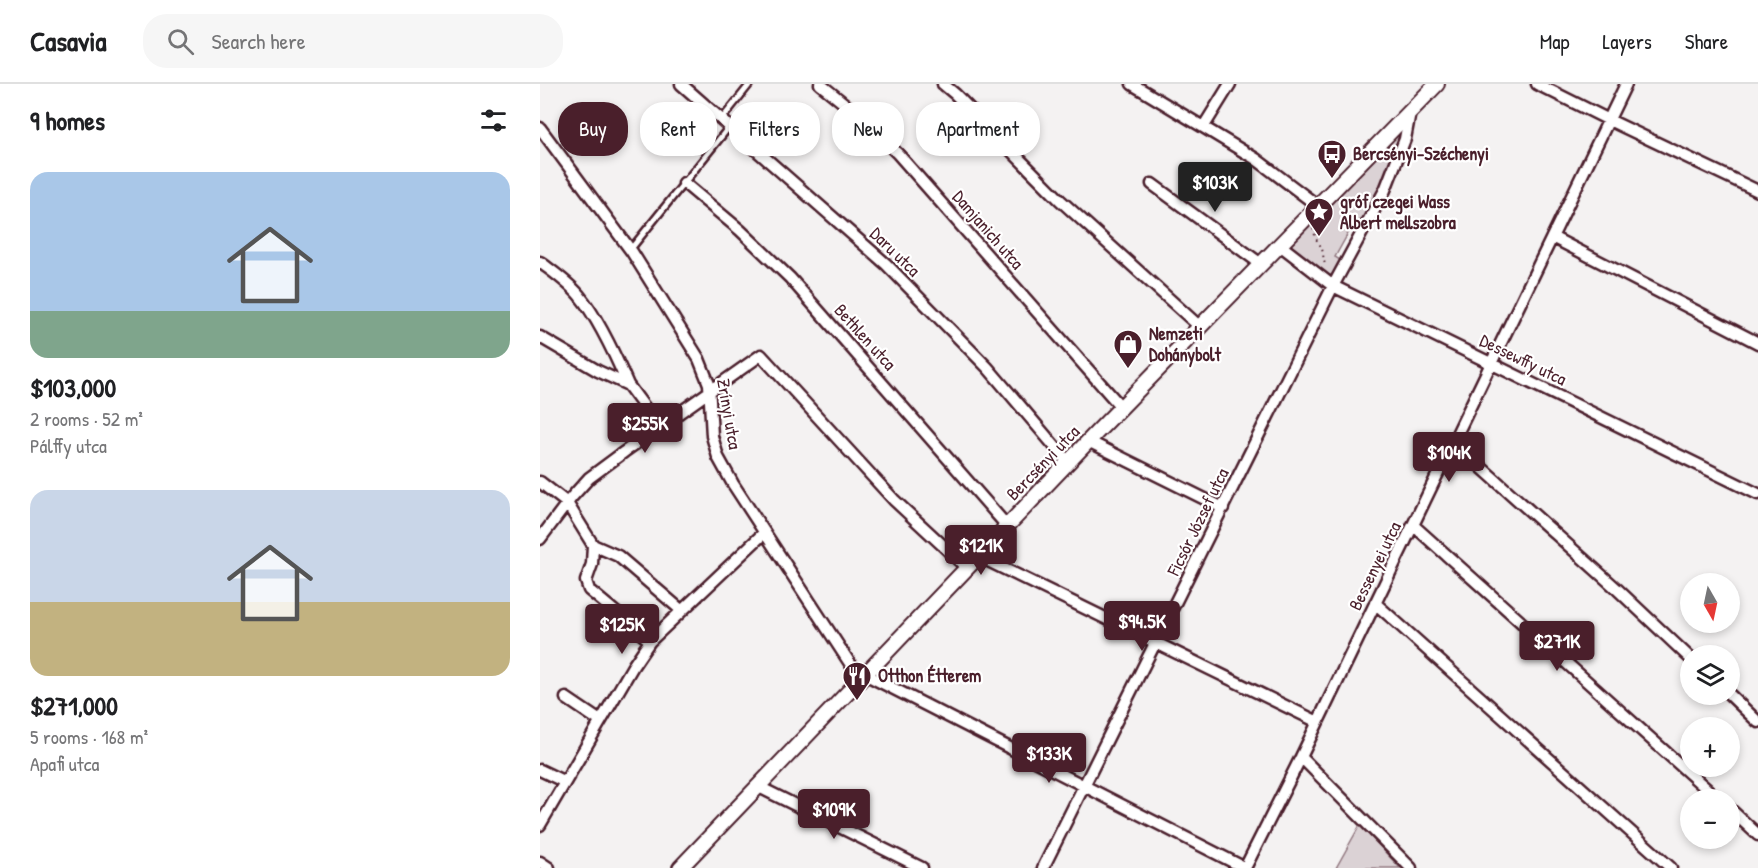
<!DOCTYPE html>
<html lang="en">
<head>
<meta charset="utf-8">
<style>
	body { margin:0; font-family:"Patrick Hand",sans-serif; background:#f6f6f6; color:#202124; height:100vh; display:flex; flex-direction:column; font-size:22px; white-space:nowrap }
	* { box-sizing:border-box; margin:0 }
	p { font-size:20px; color:#757577 }
	.icon { flex:none; width:33px; height:33px; fill:none; stroke:currentColor; stroke-width:2; stroke-linecap:round; stroke-linejoin:round }
	.map { position:relative; flex:1; overflow:hidden }
	.drawer { display:flex; flex-direction:column; background:#fff; width:540px }
	.drawer>* { flex:none }
	.hud { position:absolute; left:18px; top:18px; width:570px; height:54px; display:flex; gap:12px }
	.needle { width:39px; rotate:171deg }
	.controls { position:absolute; left:1140px; top:489px; display:grid; gap:12px }
	.controls a { display:grid; place-items:center; width:60px; height:60px; border-radius:50%; background:#fff; box-shadow:0 3px 9px #0003; font-size:30px }
	.price { position:absolute; translate:-50% -51px; padding:0 14px; border-radius:6px; background:#4a1f2b; color:#fff; font-size:20px; line-height:39px; filter:drop-shadow(0 2px 3px #0008) }
	.price::after { content:''; position:absolute; left:50%; top:36px; width:18px; height:14px; margin-left:-9px; background:inherit; clip-path:polygon(0 0,100% 0,50% 100%) }
	.price.selected { background:#222; color:#fff }
	ul { padding:0; list-style:none }
	li { display:grid; align-content:center; gap:12px; height:318px; padding:0 30px }
	li span { display:grid; place-items:center; height:186px; border-radius:18px; color:#555 }
	li>.icon { margin-inline-start:auto }
	span .icon { width:108px; height:108px; fill:#fffc; stroke-width:1 }
	li b { font-size:26px }
	h2 { display:flex; justify-content:space-between; align-items:center; height:72px; padding:0 30px; font-size:26px }
	.pill { padding:0 21px; border-radius:24px; background:#fff; box-shadow:0 3px 9px #0003; font-size:21px; line-height:54px }
	.pill.selected { background:#4a1f2b; color:#fff }
	header { display:flex; align-items:center; gap:36px; box-sizing:border-box; height:84px; padding:0 30px; background:#fff; border-bottom:2px solid #e0e0e0 }
	header strong { font-size:28px }
	nav { display:flex; gap:33px; margin-inline-start:auto; font-size:21px }
	.search { width:420px; height:54px; background:#f6f6f6; display:flex; align-items:center; gap:15px; box-sizing:border-box; padding:0 21px; border-radius:24px; color:#757577; font-size:22px }
	main { display:flex; flex:1; min-height:0 }
	.map>svg:first-child { display:block }
	.green { fill:#dbd2d5; stroke:#927880; stroke-width:1.5 }
	.lines { fill:none; stroke-linecap:round; stroke-linejoin:round }
	.service-casing { stroke:#4a1f2b; stroke-width:10 }
	.minor-casing { stroke:#4a1f2b; stroke-width:15 }
	.tertiary-casing { stroke:#4a1f2b; stroke-width:18 }
	.path { stroke:#4a1f2b; stroke-width:2; stroke-dasharray:1.5 4.5; stroke-linecap:butt }
	.service { stroke:#fff; stroke-width:5 }
	.minor { stroke:#fff; stroke-width:10 }
	.tertiary { stroke:#fff; stroke-width:14 }
	.labels { text-anchor:middle; stroke-width:4.5; stroke-linejoin:round; paint-order:stroke }
	.poi-label { font-size:18px; font-weight:bold; fill:#4a1f2b; stroke:#fff; text-anchor:start }
	.street-label { font-size:18px; fill:#4a1f2b; stroke:#fff }
</style>
</head>
<body>
<header>
<strong>Casavia</strong>
<div class="search"><svg class="icon" aria-label="search" viewBox="0 0 24 24"><circle cx="10" cy="10" r="6"/><path d="M15 15l6 6"/></svg>Search here</div>
<nav><a>Map</a><a>Layers</a><a>Share</a></nav>
</header>
<main>
<section class="drawer">
<h2>9 homes<svg class="icon" aria-label="filters" viewBox="0 0 24 24"><path d="M4 7h16M4 17h16"/><circle cx="9" cy="7" r="2"/><circle cx="15" cy="17" r="2"/></svg></h2>
<ul>
<li><span style="background:linear-gradient(#a9c7e8 75%,#7fa58c 0)"><svg class="icon" aria-label="home" viewBox="0 0 24 24"><path d="M3 11l9-7 9 7M6 9v11h12V9"/></svg></span><div><b>$103,000</b><p>2 rooms · 52 m²</p><p>Pálffy utca</p></div></li>
<li><span style="background:linear-gradient(#c9d6e8 60%,#c2b280 0)"><svg class="icon" aria-label="home" viewBox="0 0 24 24"><path d="M3 11l9-7 9 7M6 9v11h12V9"/></svg></span><div><b>$271,000</b><p>5 rooms · 168 m²</p><p>Apafi utca</p></div></li>
</ul>
</section>
<div class="map">
<svg width="1218" height="784" viewBox="0 0 1218 784">
	<rect width="100%" height="100%" fill="#f4f2f2"/>
	<filter id="ink" filterUnits="userSpaceOnUse"><feTurbulence type="fractalNoise" baseFrequency=".0167" numOctaves="2"/><feDisplacementMap in="SourceGraphic" scale="12" xChannelSelector="R" yChannelSelector="G"/><feConvolveMatrix kernelMatrix="1 2 1 2 8 2 1 2 1" color-interpolation-filters="sRGB"/></filter>
	<g filter="url(#ink)">
		<path class="green" d="M870,28l-45,114 -10,-5 -20,36 10,6 -12,22 -52,-40z
			M820,741l40,43h-64z"/>
		<g class="lines">
			<g class="service-casing">
				<path id="service" d="M182,35l28,-35
					M90,166l99,-123"/>
			</g>
			<g class="minor-casing">
				<path id="minor" d="M141,0l205,180 102,104 80,94
					M280,0l36,29 42,41 223,253
					M403,0l12,10 105,106 140,127
					M592,0l124,75 62,47
					M997,0l72,36 149,71
					M664,42l26,-42
					M0,44l92,124 67,107 10,25 3,52 6,21 15,27 120,184 392,200
					M144,99l56,47 50,48 217,248
					M612,100l109,80
					M1012,153l206,106
					M740,161l53,41 425,208
					M0,178c13,10 28,20 39,33 19,23 37,62 49,90
					M0,253l58,34 30,14 31,42
					M548,357l135,67
					M913,358l164,147 73,69
					M0,398l27,21 26,42 -1,19 -6,17 3,9 61,51
					M873,441l306,275
					M0,455l31,-41 18,-20 35,-26 137,-97 133,145 73,68
					M53,461l25,11 63,54
					M438,472l340,166
					M835,519l296,265
					M1189,610l29,28
					M26,614l34,23
					M761,673l110,111
					M0,686l25,12
					M219,703l163,81
					M1190,725l28,26
					M0,741l93,-159 17,-25 114,-108
					M0,778l9,6
					M503,784l290,-582 52,-96 20,-51 5,-27
					M705,784l56,-111 325,-673"/>
			</g>
			<g class="tertiary-casing">
				<path id="tertiary" d="M140,784l419,-438 338,-346"/>
			</g>
			<path class="path" d="M773,144l3,11 6,9 2,13 2,6"/>
			<use href="#service" class="service"/>
			<use href="#minor" class="minor"/>
			<use href="#tertiary" class="tertiary"/>
		</g>
	</g>
	<defs>
		<g id="bus-pin" transform="scale(1.5)"><path d="M0 17L-7.5 6A9.5 9.5 0 1 1 7.5 6Z" fill="#4a1f2b" stroke="#fff"/><path d="M-5-6H5V4H4V6H2V4H-2V6H-4V4H-5ZM-3.5-4V0h7V-4ZM-3.5 1.2v1.5H-2V1.2ZM2 1.2v1.5H3.5V1.2Z" fill="#fff"/></g>
		<g id="sight-pin" transform="scale(1.5)"><path d="M0 17L-7.5 6A9.5 9.5 0 1 1 7.5 6Z" fill="#4a1f2b" stroke="#fff"/><path d="M0-6L1.8-2.2L6-1.7L2.9 1.2L3.7 5.4L0 3.3L-3.7 5.4L-2.9 1.2L-6-1.7L-1.8-2.2Z" fill="#fff"/></g>
		<g id="shop-pin" transform="scale(1.5)"><path d="M0 17L-7.5 6A9.5 9.5 0 1 1 7.5 6Z" fill="#4a1f2b" stroke="#fff"/><path d="M-5-2.5h2.3a2.7 3.5 0 0 1 5.4 0H5L5.5 6h-11ZM-1.5-2.5h3a1.5 2.3 0 0 0-3 0Z" fill="#fff"/></g>
		<g id="restaurant-pin" transform="scale(1.5)"><path d="M0 17L-7.5 6A9.5 9.5 0 1 1 7.5 6Z" fill="#4a1f2b" stroke="#fff"/><path d="M-5-6h1v4h1v-4h1v4h1v-4h1v5L-1.5 .5V6h-2V.5L-5-1ZM5-6V6H3V1.5H1.5Q1.5-4 5-6Z" fill="#fff"/></g>
	</defs>
	<g fill-rule="evenodd">
		<use href="#bus-pin" x="792" y="70"/>
		<use href="#sight-pin" x="779" y="128"/>
		<use href="#shop-pin" x="588" y="260"/>
		<use href="#restaurant-pin" x="317" y="592"/>
	</g>
	<g class="labels">
		<g class="poi-label">
			<text x="813" y="76">Bercsényi-Széchenyi</text>
			<text x="800" y="124">gróf czegei Wass<tspan x="800" dy="21">Albert mellszobra</tspan></text>
			<text x="609" y="256">Nemzeti<tspan x="609" dy="21">Dohánybolt</tspan></text>
			<text x="338" y="598">Otthon Étterem</text>
		</g>
		<g class="street-label">
			<text transform="translate(448 146) rotate(49)" y="6">Damjanich utca</text>
			<text transform="translate(355 168) rotate(44)" y="6">Daru utca</text>
			<text transform="translate(325 253) rotate(48)" y="6">Bethlen utca</text>
			<text transform="translate(983 276) rotate(26)" y="6">Dessewffy utca</text>
			<text transform="translate(189 330) rotate(80)" y="6">Zrínyi utca</text>
			<text transform="translate(503 379) rotate(-46)" y="6">Bercsényi utca</text>
			<text transform="translate(658 438) rotate(-64)" y="6">Ficsór József utca</text>
			<text transform="translate(835 482) rotate(-64)" y="6">Bessenyei utca</text>
		</g>
	</g>
</svg>
<div class="controls">
<a><svg class="needle" viewBox="-14 -14 28 28"><path d="M0-13l5 13h-10z" fill="#e53935"/><path d="M0 13l5-13h-10z" fill="#757577"/></svg></a>
<a><svg class="icon" aria-label="layers" viewBox="0 0 24 24"><path d="M12 4l9 5-9 5-9-5zM3 14l9 5 9-5"/></svg></a>
<a>+</a>
<a>−</a>
</div>
<b class="price selected" style="left:675px;top:129px">$103K</b>
<b class="price" style="left:105px;top:370px">$255K</b>
<b class="price" style="left:909px;top:399px">$104K</b>
<b class="price" style="left:441px;top:492px">$121K</b>
<b class="price" style="left:602px;top:568px">$94.5K</b>
<b class="price" style="left:82px;top:571px">$125K</b>
<b class="price" style="left:1017px;top:588px">$271K</b>
<b class="price" style="left:509px;top:700px">$133K</b>
<b class="price" style="left:294px;top:756px">$109K</b>
<div class="hud">
<a class="pill selected">Buy</a>
<a class="pill">Rent</a>
<a class="pill">Filters</a>
<a class="pill">New</a>
<a class="pill">Apartment</a>
</div>
</div>
</main>
</body>
</html>
